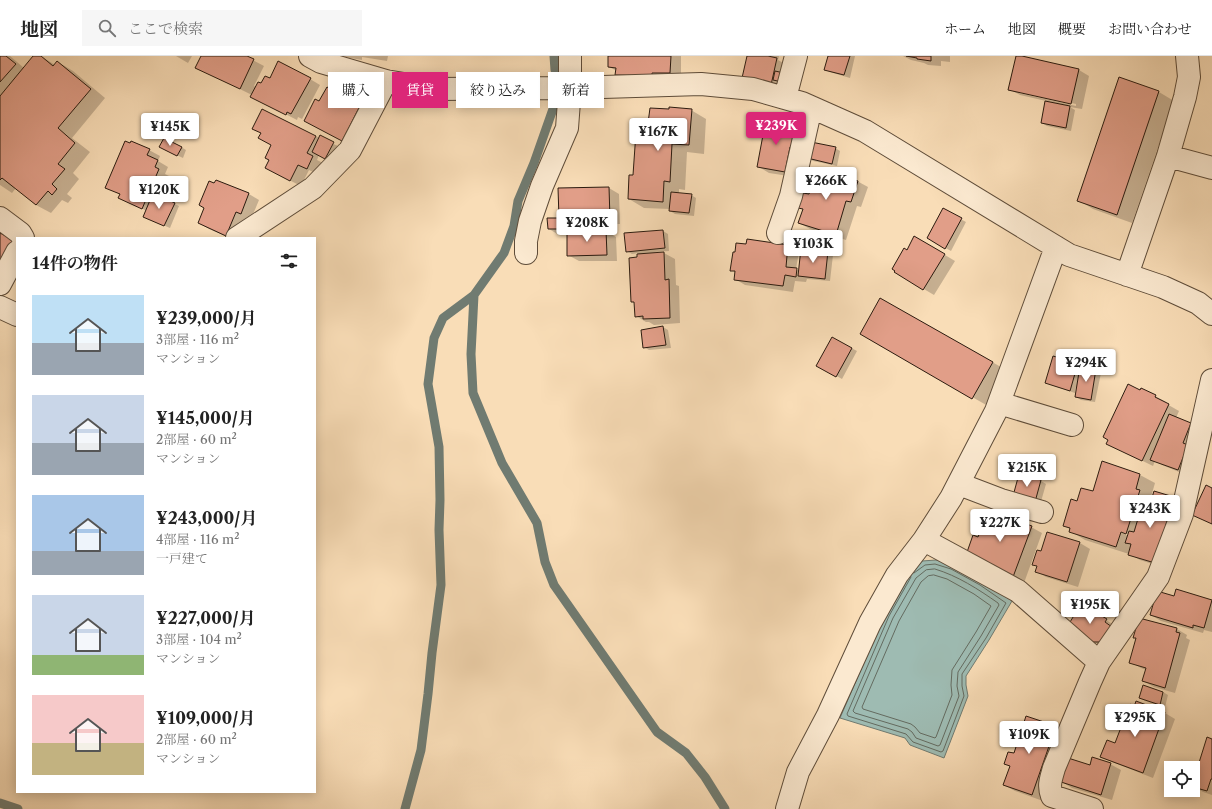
<!DOCTYPE html>
<html lang="ja">
<head>
<meta charset="utf-8">
<style>
	body { margin:0; font-family:"Libre Caslon Text","Noto Serif JP",serif; background:#f6f6f6; color:#222; height:100vh; display:flex; flex-direction:column; font-size:15px; white-space:nowrap }
	* { box-sizing:border-box; margin:0 }
	p { font-size:13px; color:#767676 }
	.icon { flex:none; width:22px; height:22px; fill:none; stroke:currentColor; stroke-width:2; stroke-linecap:round; stroke-linejoin:round }
	.map { position:relative; flex:1; overflow:hidden }
	.details { position:absolute; left:16px; top:181px; width:300px; height:556px; display:flex; flex-direction:column; background:#fff; border-radius:0px; box-shadow:0 2px 10px #0003 }
	.details>* { flex:none }
	.top-card { position:absolute; left:328px; top:16px; width:380px; height:36px; display:flex; gap:8px }
	.tools { position:absolute; left:1164px; top:705px; display:grid; gap:8px }
	.tools a { display:grid; place-items:center; width:36px; height:36px; border-radius:0px; background:#fff; box-shadow:0 2px 10px #0003; font-size:20px }
	.price { position:absolute; translate:-50% -34px; padding:0 9px; border-radius:4px; background:#fff; color:#222; font-size:13px; line-height:26px; filter:drop-shadow(0 1px 2px #0008) }
	.price::after { content:''; position:absolute; left:50%; top:24px; width:12px; height:9px; margin-left:-6px; background:inherit; clip-path:polygon(0 0,100% 0,50% 100%) }
	.price.selected { background:#db2777; color:#fff }
	ul { padding:0; list-style:none }
	li { display:flex; align-items:center; gap:12px; height:100px; padding:0 16px }
	li span { display:grid; place-items:center; flex:none; width:112px; height:80px; border-radius:0px; color:#555 }
	li>.icon { margin-inline-start:auto }
	span .icon { width:48px; height:48px; fill:#fffc; stroke-width:1 }
	li b { font-size:17px }
	h2 { display:flex; justify-content:space-between; align-items:center; height:48px; padding:0 16px; font-size:17px }
	.tag { padding:0 14px; border-radius:0px; background:#fff; box-shadow:0 2px 10px #0003; font-size:14px; line-height:36px }
	.tag.selected { background:#db2777; color:#fff }
	header { display:flex; align-items:center; gap:24px; box-sizing:border-box; height:56px; padding:0 20px; background:#fff; border-bottom:1px solid #e0e0e0 }
	header strong { font-size:19px }
	nav { display:flex; gap:22px; margin-inline-start:auto; font-size:14px }
	.search { width:280px; height:36px; background:#f6f6f6; display:flex; align-items:center; gap:10px; box-sizing:border-box; padding:0 14px; border-radius:0px; color:#767676; font-size:15px }
	.map>svg:first-child { display:block }
	.water { fill:#9ebbb2; stroke:#707b71 }
	.shadow { fill:#0003; fill-rule:evenodd }
	.lines { fill:none; stroke-linecap:round; stroke-linejoin:round }
	.shore { stroke:#646b60; stroke-width:1 }
	.stream { stroke:#707b71; stroke-width:9 }
	.building { fill:#e19e88; stroke:#2b1b0f }
	.minor-casing { stroke:#5e4c39; stroke-width:24 }
	.minor { stroke:#fbe9d0; stroke-width:22 }
</style>
</head>
<body>
<header>
<strong>地図</strong>
<div class="search"><svg class="icon" aria-label="search" viewBox="0 0 24 24"><circle cx="10" cy="10" r="6"/><path d="M15 15l6 6"/></svg>ここで検索</div>
<nav><a>ホーム</a><a>地図</a><a>概要</a><a>お問い合わせ</a></nav>
</header>
<div class="map">
<svg width="1212" height="753" viewBox="0 0 1212 753">
	<rect width="100%" height="100%" fill="#f9ddb7"/>
	<filter id="stains"><feTurbulence type="fractalNoise" baseFrequency=".005" numOctaves="4"/><feColorMatrix values="0 0 0 0 .2 0 0 0 0 .09 0 0 0 0 .02 0 0 0 .5 -.17"/></filter>
	<radialGradient id="worn" r=".72"><stop offset=".6" stop-color="#630" stop-opacity="0"/><stop offset="1" stop-color="#630" stop-opacity=".3"/></radialGradient>
	<path class="water" d="M936,504l17,5 29,16 30,20 -23,39 -23,36v9l2,11 -24,62 -34,-13 -5,-7 -65,-20 45,-104 24,-42 13,-11z"/>
	<path class="shadow" d="M0,0h10l14,12 10,-12h7l14,9 3,-3 15,9 32,27 -33,40 18,14 -17,21 6,6 -12,15 5,4 -4,5 -6,-3 -11,13 -15,-8 -20,-17 -4,5 -12,-8z
		M176,0h16l-4,7z
		M202,0h43l19,10 -10,20 2,1 14,-7 40,-1 10,6 -18,34 -4,-2 -1,3 -35,-18 -10,-7 -55,-27z
		M343,0h45l-1,5 -25,-4v3l-17,-3z
		M609,0h72v22l-54,3 -11,-6 1,-4 -8,-4z
		M748,0h31l-1,4 9,5 -5,25 -29,-6z
		M829,0h26l-5,22 -20,-6 -5,-3z
		M903,0h47v6l-9,-1v5l-13,-1 -4,-2 -13,-3z
		M1017,0l62,14 10,6 -7,33 -12,-2 5,3 -4,21 -24,-5 -5,-3 4,-22 -26,-6 -11,-6zM1019,35l57,13v2l-57,-13z
		M1120,22l39,14 15,9 -42,122 -39,-14 -15,-9z
		M327,32l44,23 -18,35 -38,-20 5,-23z
		M691,54l15,9 -2,35 -17,-2 -2,38 -6,-1v5l12,1 5,3 -2,18 -19,-2 -5,-3v-2l-26,-1 -15,-9 5,-23 15,-42 3,-6v-4l-3,-2z
		M769,63l22,5 11,6 -7,47 -26,-4 -10,-6z
		M315,80l23,10 -8,15 -11,-6 -2,5 6,3 -6,11 -8,-4 -8,16 -24,-12z
		M131,86l18,8 11,6 -2,5 10,6 -3,7 4,2 -10,21 20,9 -9,22 -21,-9 -2,-8 -27,-13 1,-3 -15,-8z
		M181,91l5,3 -3,8 -17,-8z
		M835,92l5,3 -3,15 -24,-5 -5,-3z
		M216,125l33,13 10,6 -8,19 -4,-2 -9,21h-8l-21,-9 -10,-6z
		M857,125l11,6 -7,20 -4,-1 -11,34 -36,-11 -11,-6 5,-13 -5,-3 11,-12z
		M609,132l10,6 1,30 -46,1v7l32,-1 10,6 1,24h-38l-11,-6v-20h-9l-10,-6zM560,170l8,4v3l-9,-5z
		M944,154l22,12 -15,29 -23,-13z
		M663,175l5,3 1,17 -14,1v2l9,-1 11,6 1,26 3,1 1,37 -26,2 -5,-3h-3l-10,-6 -1,-13 -3,-2 6,-48 -6,1 -5,-3z
		M915,181l40,24 -21,34 -39,-23z
		M747,185l41,5 11,6 -3,17 4,2 2,-22 26,3 5,3 -3,26 -23,-2 -1,3 -11,-1 -2,11 -48,-7 -10,-6v-7l-4,-2 15,-25z
		M881,243l127,72 -20,35 -127,-72z
		M663,271l5,3 3,18 -22,2 -5,-3z
		M832,282l25,13 -15,28 -25,-14z
		M1054,301l24,7 23,9 -6,29 -14,-2 -5,-3 2,-10h-2l-1,6 -24,-8 -5,-3z
		M1155,340l11,6 -1,1 14,8 -3,7 14,6 11,5 -12,47 -27,-11 -7,-4 -2,5 -45,-22z
		M1102,407l38,12 15,8 -4,14 2,2 20,-1 11,6 -19,64 -25,-8 -11,-6 -44,-14 -15,-9v-2l-6,-3 14,-24 15,-10zM1122,474l6,4v2l-7,-4z
		M1041,425l5,3 -6,21 -21,-6z
		M1031,471l11,6 -18,50 -33,-12z
		M1048,477l32,10 10,6 -12,38 -32,-10 -10,-6 2,-4 -4,-3 8,-12z
		M1177,534l35,11v31l-8,-2 -1,3 -42,-12 -10,-6 24,-17z
		M1081,549l35,21 -13,21 -35,-20z
		M1139,563l38,10 10,6 -1,3 4,2 -15,53 -21,-6 -11,-6 3,-11 -5,-2 -11,-6 7,-23z
		M1144,631l19,5 5,3 -3,12 -20,-6 -5,-3z
		M1137,646l28,11 10,6 -22,59 -41,-16 -11,-5 15,-13z
		M1055,671l11,6 -23,68 -28,-10 -11,-6 7,-18 -6,-4 9,-8z
		M1212,684v55l-9,-3 -10,-6z
		M1110,708l11,6 -9,30 -40,-12 -10,-6 28,-16z"/>
	<g class="lines">
		<path class="shore" d="M935,513c23,7 43,20 63,34l1,2 -18,31 -23,36 -1,14 2,10 -19,49 -2,1 -22,-8 -4,-6 -4,-3 -53,-16 -2,-2 40,-93 23,-40 10,-8z
			M934,519l13,4 27,15 17,12 -15,26 -24,38 -1,15 1,10 -16,42 -1,1 -15,-5 -5,-6 -4,-3 -48,-15 -1,-2 37,-86 22,-39 7,-6z
			M911,521l-22,39 -42,98 1,2 58,18 7,8 28,10 2,-1 21,-55 -2,-10v-12l24,-36 20,-35 -26,-18 -29,-16 -16,-5 -10,1 -11,8"/>
		<path class="stream" d="M554,0l1,14
			M553,53l-19,54 -16,38 -4,25 -10,27 -30,42 -3,59 2,39 29,70 35,60 8,39 9,23 103,147 29,21 19,24 20,32
			M0,747l18,6
			M405,753l16,-59 7,-56 4,-41 9,-68 -2,-55 1,-30 -1,-53 -11,-63 6,-46 9,-20 31,-23"/>
	</g>
	<path class="building" d="M0,0h6l10,8 -16,18z
		M33,0h8l12,10 4,-5 34,28 -33,39 17,15 -17,21 7,5 -13,15 5,5 -5,6 -4,-4 -12,14 -34,-27 -2,2v-84z
		M201,0h46l7,3 -14,30 -45,-21z
		M608,0h63l-1,17h-18v3l-37,-1 1,-7 -8,-1z
		M747,0h21l9,2 -6,27 -29,-7z
		M828,0h22l-6,19 -20,-5z
		M906,0h25v5l-14,-2v-1z
		M1016,0h6l57,13 -8,35 -63,-14z
		M278,5l33,17 -20,36 -4,-2 -1,3 -36,-18 8,-15 3,1 4,-7 5,2z
		M775,15l9,2 -2,9 -9,-2z
		M1119,21l40,14 -42,124 -40,-14z
		M327,31l34,17 -19,37 -38,-20 11,-22 4,2z
		M1045,45l25,5 -4,22 -25,-5z
		M669,51l23,2 -3,36 -17,-1 -2,38 -6,-1 -1,21 -35,-3 1,-24h4l3,-43 12,1v-6h3v-4h-3l2,-15 19,1z
		M262,53l54,27 -9,17 6,3 -6,13 -9,-4 -8,16 -25,-13 4,-8 -4,-2 6,-13 -13,-7 3,-5 -9,-4z
		M768,62l23,5 -1,8 7,1 -3,16 -4,-1 -5,25 -28,-5 6,-32h2z
		M320,79l14,7 -9,17 -13,-7z
		M164,82l18,9 -5,9 -18,-9z
		M125,85l5,2 1,-2 19,8 -3,6 11,5 -3,7 4,2 -17,40 -24,-11 2,-4 -15,-6z
		M811,86l25,5 -4,17 -25,-6z
		M818,112l40,13 -7,21 -5,-1 -10,34 -38,-12 5,-14 -5,-1 5,-15 6,1z
		M216,124l33,13 -8,21 -5,-2 -10,24 -28,-13 6,-15 -5,-3 10,-24 5,2z
		M609,131l1,32 -46,1v9h-16l-1,-11h12l-1,-30z
		M671,136l21,2 -3,19 -20,-2z
		M153,137l22,10 -11,23 -21,-9z
		M943,152l19,10 -17,31 -18,-11z
		M606,174l1,25 -40,1v-25z
		M663,174l2,18 -39,4 -2,-19z
		M0,177l14,7 -14,28z
		M914,180l31,18 -22,36 -29,-18 1,-1 -3,-2 12,-21 3,2z
		M747,183l41,6 -2,22 11,1 -1,9 -11,-2 -2,11 -49,-6 1,-9h-5l3,-19h2l1,-9 10,1z
		M801,192l27,3 -3,28 -27,-3z
		M664,196l1,28 4,-1 1,39 -27,1v-3l-8,1 -1,-15h-3l-2,-44 8,-1v-3z
		M880,242l113,64 -21,37 -112,-65z
		M663,270l3,19 -23,3 -2,-18z
		M832,281l20,11 -16,29 -20,-11z
		M1053,300l25,7 -8,28 -25,-8z
		M1080,310l16,3 -5,31 -16,-3z
		M1128,328l12,6 1,-2 15,7 -1,2 14,7 -27,57 -36,-17 2,-4 -5,-3z
		M1169,358l22,9 -8,20 5,2 -10,25 -28,-10z
		M1102,405l38,13 -4,15 4,1 -14,44 -5,-2 -5,15 -47,-15 1,-4 -7,-2 8,-27 6,2 4,-13 12,3z
		M1019,418l22,6 -6,22 -22,-6z
		M1206,429l6,3v36l-20,-9z
		M1154,435l20,6 -19,66 -27,-8 3,-11 -6,-1 4,-12 5,1 6,-20 7,2z
		M991,456l41,14 -19,51 -47,-22 7,-20 5,2 7,-18 3,1z
		M1047,476l33,10 -13,40 -32,-10 2,-6 -5,-1 5,-15 4,1z
		M1176,533l36,11 -8,28 -11,-3v3l-43,-13 7,-24 17,5z
		M1081,548l26,15 -2,3 7,5 -9,15h-12l-24,-15z
		M1139,562l38,10 -1,4 4,1 -15,55 -23,-7 4,-13 -17,-5 7,-25h-3z
		M1143,629l20,7 -3,13 -21,-7z
		M1136,645l29,11 -22,61 -43,-16 7,-17 8,3 15,-39 4,3z
		M1026,660l30,10 -24,69 -29,-10 7,-19 -6,-2 4,-12 6,1z
		M1207,681l5,2v40h-1l-4,12 -14,-4v-5z
		M1092,701l19,6 -10,32 -40,-13 7,-24 22,7z"/>
	<g class="lines">
		<g class="minor-casing">
			<path id="minor" d="M310,0l11,6 65,19 47,8 137,-1 131,-4 52,5 49,14 63,28 204,124 94,32 35,16 14,11
				M785,42l11,-42
				M1168,100l44,12
				M0,162l20,15 3,5
				M778,177l13,-37 20,-89
				M237,182l76,-50 37,-38 36,-69
				M526,197v-12l4,-20 12,-35 25,-58 3,-40v-32
				M1127,219l41,-119 17,-59 4,-20 -2,-21
				M0,228l17,-32
				M0,251l17,8
				M999,347l73,22
				M959,428l42,16 41,12
				M924,484l94,51 81,71
				M787,753l11,-37 30,-57 42,-92 27,-48 27,-35 27,-42 45,-87 60,-164
				M1092,753l-40,-13c-4,-11 -1,-17 2,-28l36,-86 9,-20 59,-85 24,-63 30,-134"/>
		</g>
		<use href="#minor" class="minor"/>
	</g>
	<rect width="100%" height="100%" filter="url(#stains)"/>
	<rect width="100%" height="100%" fill="url(#worn)"/>
</svg>
<div class="tools">
<a><svg class="icon" aria-label="locate" viewBox="0 0 24 24"><circle cx="12" cy="12" r="6"/><path d="M12 2v4M12 18v4M2 12h4M18 12h4"/></svg></a>
</div>
<b class="price selected" style="left:776px;top:90px">¥239K</b>
<b class="price" style="left:170px;top:91px">¥145K</b>
<b class="price" style="left:658px;top:96px">¥167K</b>
<b class="price" style="left:826px;top:145px">¥266K</b>
<b class="price" style="left:159px;top:154px">¥120K</b>
<b class="price" style="left:587px;top:187px">¥208K</b>
<b class="price" style="left:813px;top:208px">¥103K</b>
<b class="price" style="left:1086px;top:327px">¥294K</b>
<b class="price" style="left:1027px;top:432px">¥215K</b>
<b class="price" style="left:1150px;top:473px">¥243K</b>
<b class="price" style="left:1000px;top:487px">¥227K</b>
<b class="price" style="left:1090px;top:569px">¥195K</b>
<b class="price" style="left:1135px;top:682px">¥295K</b>
<b class="price" style="left:1029px;top:699px">¥109K</b>
<div class="top-card">
<a class="tag">購入</a>
<a class="tag selected">賃貸</a>
<a class="tag">絞り込み</a>
<a class="tag">新着</a>
</div>
<section class="details">
<h2>14件の物件<svg class="icon" aria-label="filters" viewBox="0 0 24 24"><path d="M4 7h16M4 17h16"/><circle cx="9" cy="7" r="2"/><circle cx="15" cy="17" r="2"/></svg></h2>
<ul>
<li><span style="background:linear-gradient(#bfe0f5 60%,#9aa5b1 0)"><svg class="icon" aria-label="home" viewBox="0 0 24 24"><path d="M3 11l9-7 9 7M6 9v11h12V9"/></svg></span><div><b>¥239,000/月</b><p>3部屋 · 116 m²</p><p>マンション</p></div></li>
<li><span style="background:linear-gradient(#c9d6e8 60%,#9aa5b1 0)"><svg class="icon" aria-label="home" viewBox="0 0 24 24"><path d="M3 11l9-7 9 7M6 9v11h12V9"/></svg></span><div><b>¥145,000/月</b><p>2部屋 · 60 m²</p><p>マンション</p></div></li>
<li><span style="background:linear-gradient(#a9c7e8 70%,#9aa5b1 0)"><svg class="icon" aria-label="home" viewBox="0 0 24 24"><path d="M3 11l9-7 9 7M6 9v11h12V9"/></svg></span><div><b>¥243,000/月</b><p>4部屋 · 116 m²</p><p>一戸建て</p></div></li>
<li><span style="background:linear-gradient(#c9d6e8 75%,#8fb573 0)"><svg class="icon" aria-label="home" viewBox="0 0 24 24"><path d="M3 11l9-7 9 7M6 9v11h12V9"/></svg></span><div><b>¥227,000/月</b><p>3部屋 · 104 m²</p><p>マンション</p></div></li>
<li><span style="background:linear-gradient(#f6c9c9 60%,#c2b280 0)"><svg class="icon" aria-label="home" viewBox="0 0 24 24"><path d="M3 11l9-7 9 7M6 9v11h12V9"/></svg></span><div><b>¥109,000/月</b><p>2部屋 · 60 m²</p><p>マンション</p></div></li>
</ul>
</section>
</div>
</body>
</html>
